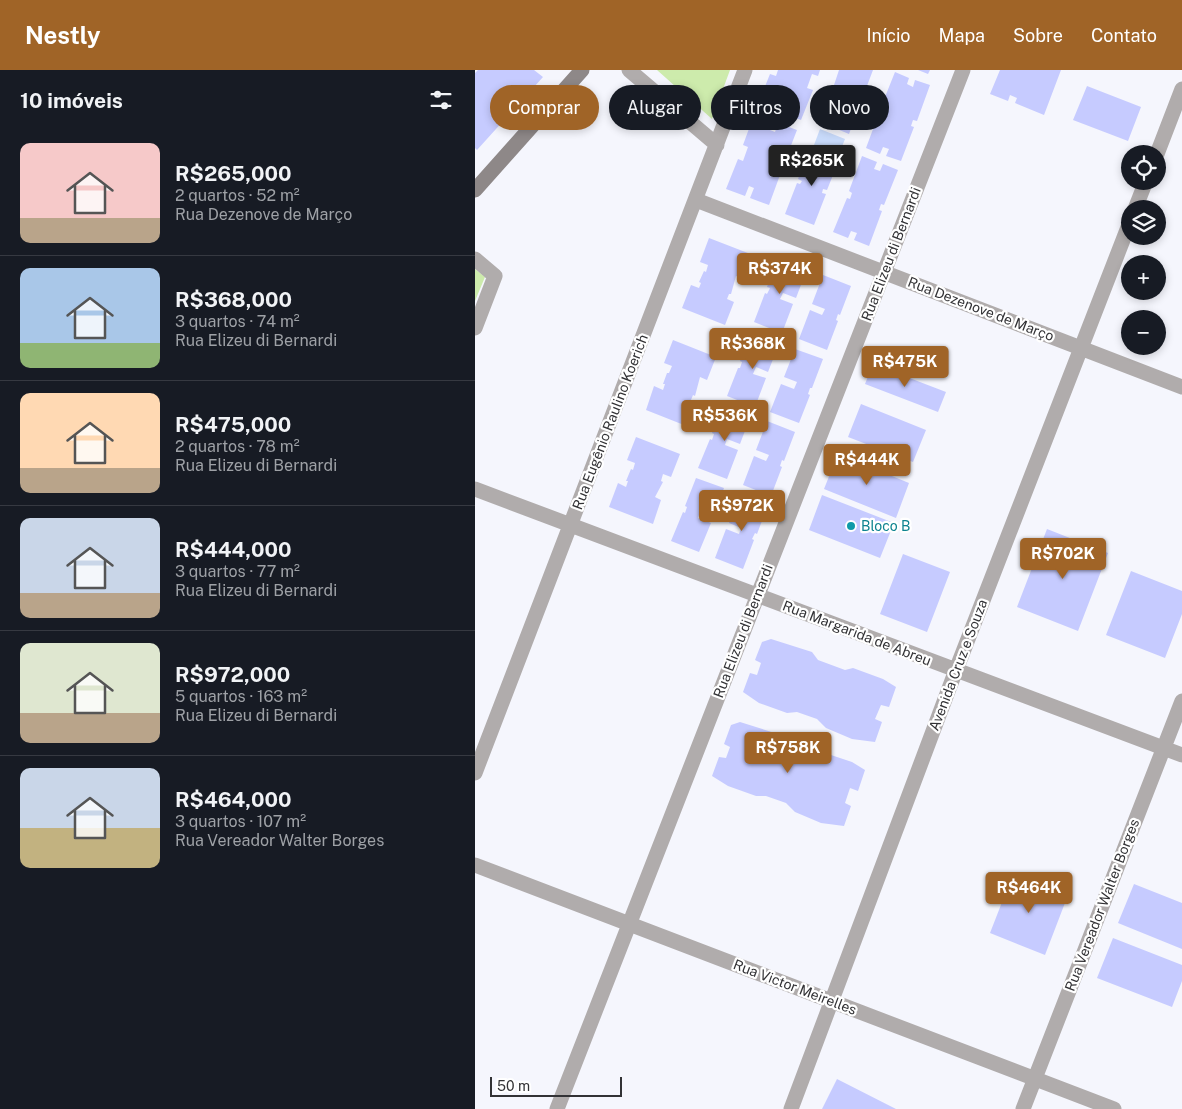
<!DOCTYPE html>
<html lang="pt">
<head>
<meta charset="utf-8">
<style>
	body { margin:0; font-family:"Public Sans",sans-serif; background:#20242c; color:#f1f3f6; height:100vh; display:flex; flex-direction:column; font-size:19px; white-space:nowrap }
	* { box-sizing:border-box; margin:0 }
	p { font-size:16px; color:#9ea1a6 }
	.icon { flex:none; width:28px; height:28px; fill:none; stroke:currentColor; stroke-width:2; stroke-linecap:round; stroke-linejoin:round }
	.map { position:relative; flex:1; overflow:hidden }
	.details { display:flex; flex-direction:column; background:#171b24; width:475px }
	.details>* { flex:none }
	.guide { position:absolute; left:15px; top:15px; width:475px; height:45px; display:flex; gap:10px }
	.tools { position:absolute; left:646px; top:75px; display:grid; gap:10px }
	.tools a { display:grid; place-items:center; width:45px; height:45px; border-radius:50%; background:#171b24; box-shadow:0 2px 8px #0003; font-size:25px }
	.scale { position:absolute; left:15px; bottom:12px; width:132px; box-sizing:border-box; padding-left:5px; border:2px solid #323235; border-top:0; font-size:14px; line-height:18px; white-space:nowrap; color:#323235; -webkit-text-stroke:4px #fff; paint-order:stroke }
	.price { position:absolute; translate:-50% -42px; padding:0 11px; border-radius:5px; background:#a06427; color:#fff; font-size:16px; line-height:32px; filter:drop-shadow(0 1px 2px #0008) }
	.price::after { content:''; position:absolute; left:50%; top:30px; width:15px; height:11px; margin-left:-8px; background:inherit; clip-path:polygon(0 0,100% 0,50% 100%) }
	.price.current { background:#222; color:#fff }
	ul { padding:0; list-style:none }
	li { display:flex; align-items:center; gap:15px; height:125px; padding:0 20px }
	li+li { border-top:1px solid #363941 }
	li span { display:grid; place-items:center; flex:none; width:140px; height:100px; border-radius:10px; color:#555 }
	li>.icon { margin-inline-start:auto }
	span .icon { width:60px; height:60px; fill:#fffc; stroke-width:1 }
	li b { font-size:21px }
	h2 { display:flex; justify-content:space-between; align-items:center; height:60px; padding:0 20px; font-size:21px }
	.chip { padding:0 18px; border-radius:22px; background:#171b24; box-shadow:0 2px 8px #0003; font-size:18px; line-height:45px }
	.chip.current { background:#a06427; color:#fff }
	header { display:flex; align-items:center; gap:30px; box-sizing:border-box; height:70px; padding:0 25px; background:#a06427; color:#fff }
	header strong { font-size:24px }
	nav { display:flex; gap:28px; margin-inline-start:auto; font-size:18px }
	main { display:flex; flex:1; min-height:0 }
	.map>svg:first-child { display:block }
	.green { fill:#cdebac }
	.water { fill:#c8dafa }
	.building { fill:#c6cbff }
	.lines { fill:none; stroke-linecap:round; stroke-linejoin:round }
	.street { stroke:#b0acac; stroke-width:15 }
	.secondary { stroke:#8e8888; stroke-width:15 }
	.culture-dot { fill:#0f9aa8; stroke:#fff; stroke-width:2 }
	.labels { text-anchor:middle; stroke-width:4.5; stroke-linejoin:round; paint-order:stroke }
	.street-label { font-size:14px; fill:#323235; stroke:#fff }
	.culture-label { font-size:14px; fill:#0d838f; stroke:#fff; text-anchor:start }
</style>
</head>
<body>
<header>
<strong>Nestly</strong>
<nav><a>Início</a><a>Mapa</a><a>Sobre</a><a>Contato</a></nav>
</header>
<main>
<section class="details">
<h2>10 imóveis<svg class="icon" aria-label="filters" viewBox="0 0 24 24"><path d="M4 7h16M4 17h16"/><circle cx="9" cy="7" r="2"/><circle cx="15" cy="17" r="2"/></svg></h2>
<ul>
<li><span style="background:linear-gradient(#f6c9c9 75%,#b9a48a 0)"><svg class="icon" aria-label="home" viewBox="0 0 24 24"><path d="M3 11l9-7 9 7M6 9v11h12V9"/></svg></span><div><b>R$265,000</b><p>2 quartos · 52 m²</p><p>Rua Dezenove de Março</p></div></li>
<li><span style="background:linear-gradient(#a9c7e8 75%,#8fb573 0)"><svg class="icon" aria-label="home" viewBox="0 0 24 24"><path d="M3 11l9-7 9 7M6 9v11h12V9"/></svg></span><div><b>R$368,000</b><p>3 quartos · 74 m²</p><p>Rua Elizeu di Bernardi</p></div></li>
<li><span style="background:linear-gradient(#ffd9b3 75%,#b9a48a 0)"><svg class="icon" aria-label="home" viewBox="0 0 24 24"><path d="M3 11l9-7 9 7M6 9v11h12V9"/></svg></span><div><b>R$475,000</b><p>2 quartos · 78 m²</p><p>Rua Elizeu di Bernardi</p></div></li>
<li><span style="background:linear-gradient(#c9d6e8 75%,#b9a48a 0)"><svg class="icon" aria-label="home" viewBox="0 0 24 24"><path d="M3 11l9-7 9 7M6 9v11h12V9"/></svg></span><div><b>R$444,000</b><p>3 quartos · 77 m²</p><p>Rua Elizeu di Bernardi</p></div></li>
<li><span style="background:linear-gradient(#dfe7d0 70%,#b9a48a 0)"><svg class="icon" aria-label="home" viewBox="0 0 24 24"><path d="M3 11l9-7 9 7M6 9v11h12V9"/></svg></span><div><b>R$972,000</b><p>5 quartos · 163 m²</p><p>Rua Elizeu di Bernardi</p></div></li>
<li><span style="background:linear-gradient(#c9d6e8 60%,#c2b280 0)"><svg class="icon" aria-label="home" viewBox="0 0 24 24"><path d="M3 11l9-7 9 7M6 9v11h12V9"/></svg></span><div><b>R$464,000</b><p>3 quartos · 107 m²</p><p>Rua Vereador Walter Borges</p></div></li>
</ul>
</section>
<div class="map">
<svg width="707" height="1039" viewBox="0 0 707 1039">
	<rect width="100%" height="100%" fill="#f5f6fd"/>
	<path class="green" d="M182,0h73l-18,49z
		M0,199l10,8 -10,24z"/>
	<path class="water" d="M345,59l25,10 -6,15 -25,-9z"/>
	<path class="building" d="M3,0h56l9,7 -66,73 -2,-2v-75z
		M303,0h42l-2,6 -6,-2 -5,14 6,2 -12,30 -19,-7 5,-10 -6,-2 -4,10 -19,-7 12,-30 6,2z
		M364,0h34l-11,29 -4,-2 -1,4 4,1 -12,32 -29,-12 12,-30 3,1 1,-4 -3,-1z
		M443,0h12l-2,4z
		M525,0h61l-17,45 -29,-12 2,-5 -7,-3 -2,6 -18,-7z
		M420,2l14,6 -2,6 6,3 2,-7 15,5 -13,36 -4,-1 -2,6 3,1 -13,34 -15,-5 3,-7 -6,-2 -3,7 -14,-6 13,-35 3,1 2,-6 -3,-1z
		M612,16l54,21 -13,34 -55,-21z
		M279,45l19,7 -3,8 5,2 3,-9 19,7 -12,31 -6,-2 -5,14 6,2 -11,30 -19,-7 4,-10 -5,-2 -4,10 -19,-7 12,-30 5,2 5,-14 -5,-2z
		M335,78l29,12 -12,30 -4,-1 -1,4 4,1 -12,31 -29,-11 12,-31 3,1 2,-3 -4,-2z
		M387,86l15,6 -3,7 6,2 3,-7 15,6 -14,35 -3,-1 -2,6 3,1 -13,35 -15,-6 3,-7 -6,-2 -3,7 -15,-6 14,-34 3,1 2,-6 -3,-2z
		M234,168l44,17 -9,24 -8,-3 -5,18h-2l-2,5 7,3 -9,23 -43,-17 9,-23 8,3 2,-5 -2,-1 5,-11 2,1 2,-7 -8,-3z
		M303,188l29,11 -11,29 -13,-5 -3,6 13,5 -11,29 -28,-11 11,-29 2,1 3,-6 -3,-1z
		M348,205l28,11 -11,29 -2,-1 -2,6 2,1 -11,29 -28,-11 11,-29 12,5 3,-6 -13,-5z
		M276,263l28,11 -11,28 -12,-5 -3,7 13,4 -11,29 -28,-11 11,-28h2l2,-6 -2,-1z
		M198,270l43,17 -9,23 -7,-3 -5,19 -2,-1 -2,5 7,3 -9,24 -43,-17 8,-24 9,4 2,-6h-2l4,-11h2l3,-7 -8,-3z
		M320,279l28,10 -11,29h-2l-2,6 2,1 -11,28 -29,-11 11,-28 13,5 3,-7 -13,-5z
		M398,294l73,28 -8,20 -73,-28z
		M248,334l28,11 -11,29 -13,-5 -2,6 13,5 -11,29 -29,-11 12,-29 2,1 2,-6 -2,-1z
		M386,334l65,26 -13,32 -65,-25z
		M292,351l28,11 -11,29 -2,-1 -2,6 2,1 -11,29 -28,-11 11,-29 12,5 3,-6 -13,-5z
		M161,367l44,17 -9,23 -8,-3 -2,7 2,1 -8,15 6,3 -8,24 -44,-17 9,-24 8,4 2,-6h-2l5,-12 2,1 2,-7 -8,-3z
		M363,384l71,29 -13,35 -72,-29z
		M221,408l28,10 -11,29 -13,-5 -2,6 13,5 -12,29 -28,-11 12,-29 2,1 2,-6 -2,-1z
		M265,424l28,11 -11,29 -2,-1 -3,6 2,1 -11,29 -28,-11 11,-29 13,5 2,-6 -12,-5z
		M347,425l72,28 -14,35 -71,-28z
		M572,459l61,24 -30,78 -61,-24z
		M428,484l47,18 -23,60 -47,-18z
		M656,501l51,20v23l-17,44 -59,-23z
		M296,569l41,13 6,8 27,10 8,-2 30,11 13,8 -7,20 -8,-2 -6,14 7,3 -7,20 -23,-3 -26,-11 -9,-9 -20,-7 -10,1 -28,-10 -16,-11 7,-19 7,2 4,-12 -6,-3 7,-18z
		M265,652l41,13 6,8 26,10 9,-1 30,10 13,8 -7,21 -8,-3 -5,15 6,3 -7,20 -23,-3 -26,-11 -9,-9 -20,-7h-10l-28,-10 -16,-10 7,-19 7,1 4,-11 -6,-3 7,-19z
		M538,804l55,21 -23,60 -55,-22z
		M659,814l48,19v46l-64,-26z
		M638,868l69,27v16l-10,26 -75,-29z
		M362,1009l59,30h-74z"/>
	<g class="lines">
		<path class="street" d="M154,0l88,75
			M682,84l25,-65
			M221,130l486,187
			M660,139l11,-28
			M0,189l20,17 -20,52
			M0,419l707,266
			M0,703l270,-703
			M0,795l639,244
			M82,1039l406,-1039
			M316,1039l165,-439 174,-448
			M548,1039l159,-408"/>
		<path class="secondary" d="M0,120l107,-120"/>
	</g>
	<circle class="culture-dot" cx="376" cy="456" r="5"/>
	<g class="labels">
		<g class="street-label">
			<text transform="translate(416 184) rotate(-69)" y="5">Rua Elizeu di Bernardi</text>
			<text transform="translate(506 239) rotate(21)" y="5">Rua Dezenove de Março</text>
			<text transform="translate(135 352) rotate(-69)" y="5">Rua Eugênio Raulino Koerich</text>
			<text transform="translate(268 561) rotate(-69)" y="5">Rua Elizeu di Bernardi</text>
			<text transform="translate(382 563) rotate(21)" y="5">Rua Margarida de Abreu</text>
			<text transform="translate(483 595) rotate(-69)" y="5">Avenida Cruz e Souza</text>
			<text transform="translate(627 835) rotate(-69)" y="5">Rua Vereador Walter Borges</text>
			<text transform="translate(320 917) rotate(21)" y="5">Rua Victor Meirelles</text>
		</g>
		<g class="culture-label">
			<text x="386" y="461">Bloco B</text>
		</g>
	</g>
</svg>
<div class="tools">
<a><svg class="icon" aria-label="locate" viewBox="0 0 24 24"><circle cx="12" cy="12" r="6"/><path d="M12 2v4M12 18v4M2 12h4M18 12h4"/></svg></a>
<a><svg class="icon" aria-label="layers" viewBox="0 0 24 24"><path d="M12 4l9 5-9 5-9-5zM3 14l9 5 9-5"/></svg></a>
<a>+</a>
<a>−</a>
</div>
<div class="scale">50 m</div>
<b class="price current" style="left:337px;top:117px">R$265K</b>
<b class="price" style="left:305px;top:225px">R$374K</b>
<b class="price" style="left:278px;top:300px">R$368K</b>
<b class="price" style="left:430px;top:318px">R$475K</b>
<b class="price" style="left:250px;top:372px">R$536K</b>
<b class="price" style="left:392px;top:416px">R$444K</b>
<b class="price" style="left:267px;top:462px">R$972K</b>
<b class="price" style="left:588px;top:510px">R$702K</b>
<b class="price" style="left:313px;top:704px">R$758K</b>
<b class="price" style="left:554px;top:844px">R$464K</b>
<div class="guide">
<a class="chip current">Comprar</a>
<a class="chip">Alugar</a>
<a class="chip">Filtros</a>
<a class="chip">Novo</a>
</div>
</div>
</main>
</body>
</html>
